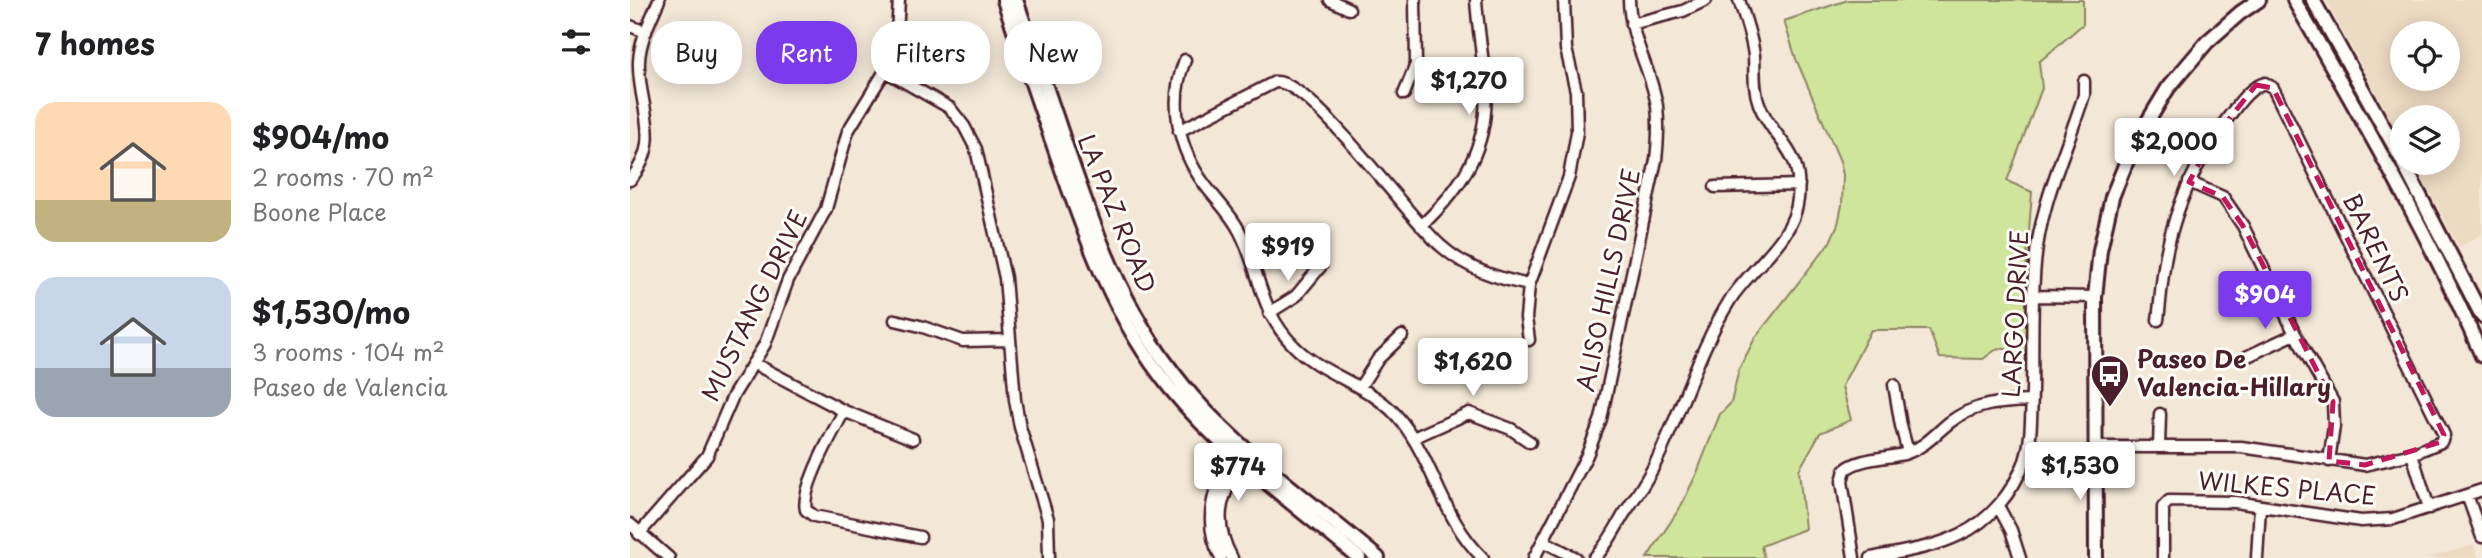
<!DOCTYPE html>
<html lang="en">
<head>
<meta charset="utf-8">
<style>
	body { margin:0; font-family:"Playpen Sans",sans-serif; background:#f2f2f2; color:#202124; height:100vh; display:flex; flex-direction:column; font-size:26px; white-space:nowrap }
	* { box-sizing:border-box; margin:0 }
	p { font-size:23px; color:#757577 }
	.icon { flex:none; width:38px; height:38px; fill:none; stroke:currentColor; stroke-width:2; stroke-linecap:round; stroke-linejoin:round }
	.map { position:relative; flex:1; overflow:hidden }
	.panel { display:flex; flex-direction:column; background:#fff; width:630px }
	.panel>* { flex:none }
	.guide { position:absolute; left:21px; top:21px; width:665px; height:63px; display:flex; gap:14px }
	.fabs { position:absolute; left:1760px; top:21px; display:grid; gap:14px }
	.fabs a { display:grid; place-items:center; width:70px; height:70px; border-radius:50%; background:#fff; box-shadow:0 4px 18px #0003; font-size:35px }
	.price { position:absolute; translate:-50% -60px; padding:0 16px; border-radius:7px; background:#fff; color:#222; font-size:23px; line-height:46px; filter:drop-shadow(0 2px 4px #0008) }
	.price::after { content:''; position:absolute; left:50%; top:42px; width:21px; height:16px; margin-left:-10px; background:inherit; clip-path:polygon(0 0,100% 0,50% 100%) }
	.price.current { background:#7c3aed; color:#fff }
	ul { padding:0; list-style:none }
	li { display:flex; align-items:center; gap:21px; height:175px; padding:0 35px }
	li span { display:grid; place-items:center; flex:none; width:196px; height:140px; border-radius:21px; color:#555 }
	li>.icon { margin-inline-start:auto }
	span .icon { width:84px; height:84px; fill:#fffc; stroke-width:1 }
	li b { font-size:30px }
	h2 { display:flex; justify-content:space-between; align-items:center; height:84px; padding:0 35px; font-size:30px }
	.pill { padding:0 24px; border-radius:28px; background:#fff; box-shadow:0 4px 18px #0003; font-size:24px; line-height:63px }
	.pill.current { background:#7c3aed; color:#fff }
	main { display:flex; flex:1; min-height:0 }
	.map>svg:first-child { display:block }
	.built { fill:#ecdac2; fill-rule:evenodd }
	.green { fill:#cfe59b; stroke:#8c8263; stroke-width:2 }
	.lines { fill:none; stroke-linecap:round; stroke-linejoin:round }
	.minor-casing { stroke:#4a1f2b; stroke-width:15 }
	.major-casing { stroke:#4a1f2b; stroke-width:18 }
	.minor { stroke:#fdfcf7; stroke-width:10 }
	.major { stroke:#fdfcf7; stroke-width:12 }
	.marked { fill:none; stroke:#c2185b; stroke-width:5; stroke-dasharray:14 9; stroke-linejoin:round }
	.labels { text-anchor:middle; stroke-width:6; stroke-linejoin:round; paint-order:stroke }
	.street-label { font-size:24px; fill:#4a1f2b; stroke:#fdfcf7 }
	.poi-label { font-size:24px; font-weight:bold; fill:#4a1f2b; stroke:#fdfcf7; text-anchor:start }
</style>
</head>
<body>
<main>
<section class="panel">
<h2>7 homes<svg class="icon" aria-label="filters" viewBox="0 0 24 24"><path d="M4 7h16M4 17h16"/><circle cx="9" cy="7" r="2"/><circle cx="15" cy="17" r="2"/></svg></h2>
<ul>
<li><span style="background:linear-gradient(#ffd9b3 70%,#c2b280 0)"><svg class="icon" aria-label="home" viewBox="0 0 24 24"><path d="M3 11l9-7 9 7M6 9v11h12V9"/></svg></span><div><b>$904/mo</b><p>2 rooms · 70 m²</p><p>Boone Place</p></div></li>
<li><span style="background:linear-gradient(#c9d6e8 65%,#9aa5b1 0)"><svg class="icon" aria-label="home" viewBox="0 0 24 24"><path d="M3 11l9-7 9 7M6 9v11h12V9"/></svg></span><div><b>$1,530/mo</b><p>3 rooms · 104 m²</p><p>Paseo de Valencia</p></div></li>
</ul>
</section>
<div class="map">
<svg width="1852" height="558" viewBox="0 0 1852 558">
	<rect width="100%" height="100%" fill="#f3e8d8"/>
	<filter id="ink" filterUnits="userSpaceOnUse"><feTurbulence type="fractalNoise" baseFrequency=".0143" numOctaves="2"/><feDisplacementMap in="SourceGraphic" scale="14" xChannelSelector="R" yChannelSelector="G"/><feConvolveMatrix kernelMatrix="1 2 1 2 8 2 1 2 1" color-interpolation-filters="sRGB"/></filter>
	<g filter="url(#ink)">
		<path class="built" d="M1696,0h156v234l-23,13 -45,-84h34v-46h-45v25zM1773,33h45v46h-45z
			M1844,545l5,13h-53z"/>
		<path class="green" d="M1218,0h235v24l-44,38 3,26 -35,93 25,11 -6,78v82l-28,-4 -15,11 -43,-1 -11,-28h-58l-29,56 9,34 -31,13 -21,37 6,59 -44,17 3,12h-117l34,-52 15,-31 24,-61 11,-11 8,-34 16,-31 75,-96 8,-18 4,-19 1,-30 -3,-14 -44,-102 -12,-38z"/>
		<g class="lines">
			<g class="minor-casing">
				<path id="minor" d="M700,0l19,9
					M1001,24l52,-13 23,-11
					M0,26l16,6
					M555,60c-17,42 -7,89 20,125 12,16 26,29 35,47 21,41 19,79 54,114 32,32 80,39 108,76 33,43 41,98 81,136
					M255,71l65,37 14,18 12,23 29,129 10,122 5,27 28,92 1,39
					M774,94l12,-30 -1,-64
					M549,131l96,-49c35,-4 134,137 166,164 26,23 55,32 88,39
					M0,180c35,-41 7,-74 9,-119 1,-21 12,-42 20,-61
					M1559,182l34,15 20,29 52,108 38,68 1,24 -5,35
					M1085,187l84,-2
					M791,226c42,-39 69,-81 64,-141 -2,-28 -7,-56 -9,-85
					M1404,296l61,1
					M639,313l27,-17 25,-30
					M265,320l25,6 43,15 47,-1
					M899,340l-3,-22 3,-33 40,-108 8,-45 -1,-41 -10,-42 -2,-49
					M1618,356l47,-22
					M123,363l91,48 69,28
					M1264,385l7,41 7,26
					M730,387l18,-28 24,-23
					M214,411c-10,20 -44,78 -38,99l8,6 106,21
					M783,438l56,-25 42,16 19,13
					M1465,447h146l124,18 47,-11 29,-12 3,-7 -171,-347 -8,-5c-16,4 -28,23 -38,36 -29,40 -50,83 -60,131 -5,23 -6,47 -9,70
					M1529,447l1,-33
					M1782,454l17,54
					M1837,495l15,42
					M1368,506l13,24 9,28
					M0,524l39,34
					M9,534l68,-78 26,-60 32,-52 23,-64 38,-71 22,-78 37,-60 6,-14 6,-23 2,-34
					M913,541l33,17
					M591,558c-20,-37 -8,-76 17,-107
					M602,558c-22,-40 -10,-68 15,-102
					M904,558l53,-103 14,-36 55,-259c2,-18 3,-36 1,-54 -6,-38 -27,-66 -28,-106
					M964,558c13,-12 21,-29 30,-44 11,-16 22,-32 31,-50 27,-54 43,-113 75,-164 21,-33 64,-60 68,-101 5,-52 -24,-56 -39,-95 -6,-16 -4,-31 -5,-48 -2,-19 -9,-38 -15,-56
					M1224,558l-12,-77 3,-11c15,-13 43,-11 62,-17 18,-6 29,-20 43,-31 25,-19 52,-20 82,-21
					M1241,558c29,-6 62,-10 88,-23 31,-14 54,-43 66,-74 7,-22 6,-46 7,-69 1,-43 -1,-86 3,-128 5,-61 31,-112 49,-169v-14
					M1533,558v-51l6,-6 66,1 126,19 32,-2 89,-29
					M1627,558l3,-52"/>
			</g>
			<g class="major-casing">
				<path id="major" d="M374,0c18,54 36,107 55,161 28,81 56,159 111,227 53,65 124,116 189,170
					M386,0c18,52 36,103 53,155 32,92 60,169 125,243 52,59 124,109 184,160
					M1664,0c66,116 135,233 188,356
					M1683,0l90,162
					M1773,163l79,153
					M1466,558l-1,-261 5,-47 12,-53 21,-51 35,-58 39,-46 33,-29 19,-13"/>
			</g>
			<use href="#minor" class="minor"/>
			<use href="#major" class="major"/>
		</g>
	</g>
	<path class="marked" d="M1626,85l17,3 171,347 -3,7 -76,23 -36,-4 4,-59 -90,-176 -20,-29 -34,-15 21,-39z"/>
	<defs>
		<g id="bus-pin" transform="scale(2.0125)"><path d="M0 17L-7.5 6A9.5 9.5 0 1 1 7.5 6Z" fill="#4a1f2b" stroke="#fdfcf7"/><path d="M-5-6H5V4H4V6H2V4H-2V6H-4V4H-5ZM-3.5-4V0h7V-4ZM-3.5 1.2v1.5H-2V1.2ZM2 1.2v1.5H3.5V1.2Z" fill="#fff"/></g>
	</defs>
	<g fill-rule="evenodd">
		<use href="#bus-pin" x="1480" y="374"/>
	</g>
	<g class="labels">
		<g class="street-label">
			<text transform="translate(486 214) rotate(68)" y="8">LA PAZ ROAD</text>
			<text transform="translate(1745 248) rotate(64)" y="8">BARENTS</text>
			<text transform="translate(979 280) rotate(-78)" y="8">ALISO HILLS DRIVE</text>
			<text transform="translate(125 306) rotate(-64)" y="8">MUSTANG DRIVE</text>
			<text transform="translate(1386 314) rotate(-87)" y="8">LARGO DRIVE</text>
			<text transform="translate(1657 489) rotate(5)" y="8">WILKES PLACE</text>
		</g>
		<g class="poi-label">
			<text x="1507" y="368">Paseo De<tspan x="1507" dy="28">Valencia-Hillary</tspan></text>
		</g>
	</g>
</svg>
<div class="fabs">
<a><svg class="icon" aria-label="locate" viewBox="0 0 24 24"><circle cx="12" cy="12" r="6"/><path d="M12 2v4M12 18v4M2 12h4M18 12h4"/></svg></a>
<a><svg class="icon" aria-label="layers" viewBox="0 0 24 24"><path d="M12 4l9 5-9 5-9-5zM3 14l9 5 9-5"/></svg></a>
</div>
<b class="price" style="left:839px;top:117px">$1,270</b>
<b class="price" style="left:1544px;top:178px">$2,000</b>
<b class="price" style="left:658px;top:283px">$919</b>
<b class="price current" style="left:1635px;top:331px">$904</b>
<b class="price" style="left:843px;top:398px">$1,620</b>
<b class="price" style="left:1450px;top:502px">$1,530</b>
<b class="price" style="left:608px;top:503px">$774</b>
<div class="guide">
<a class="pill">Buy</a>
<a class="pill current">Rent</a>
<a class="pill">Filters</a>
<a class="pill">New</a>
</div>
</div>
</main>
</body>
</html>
